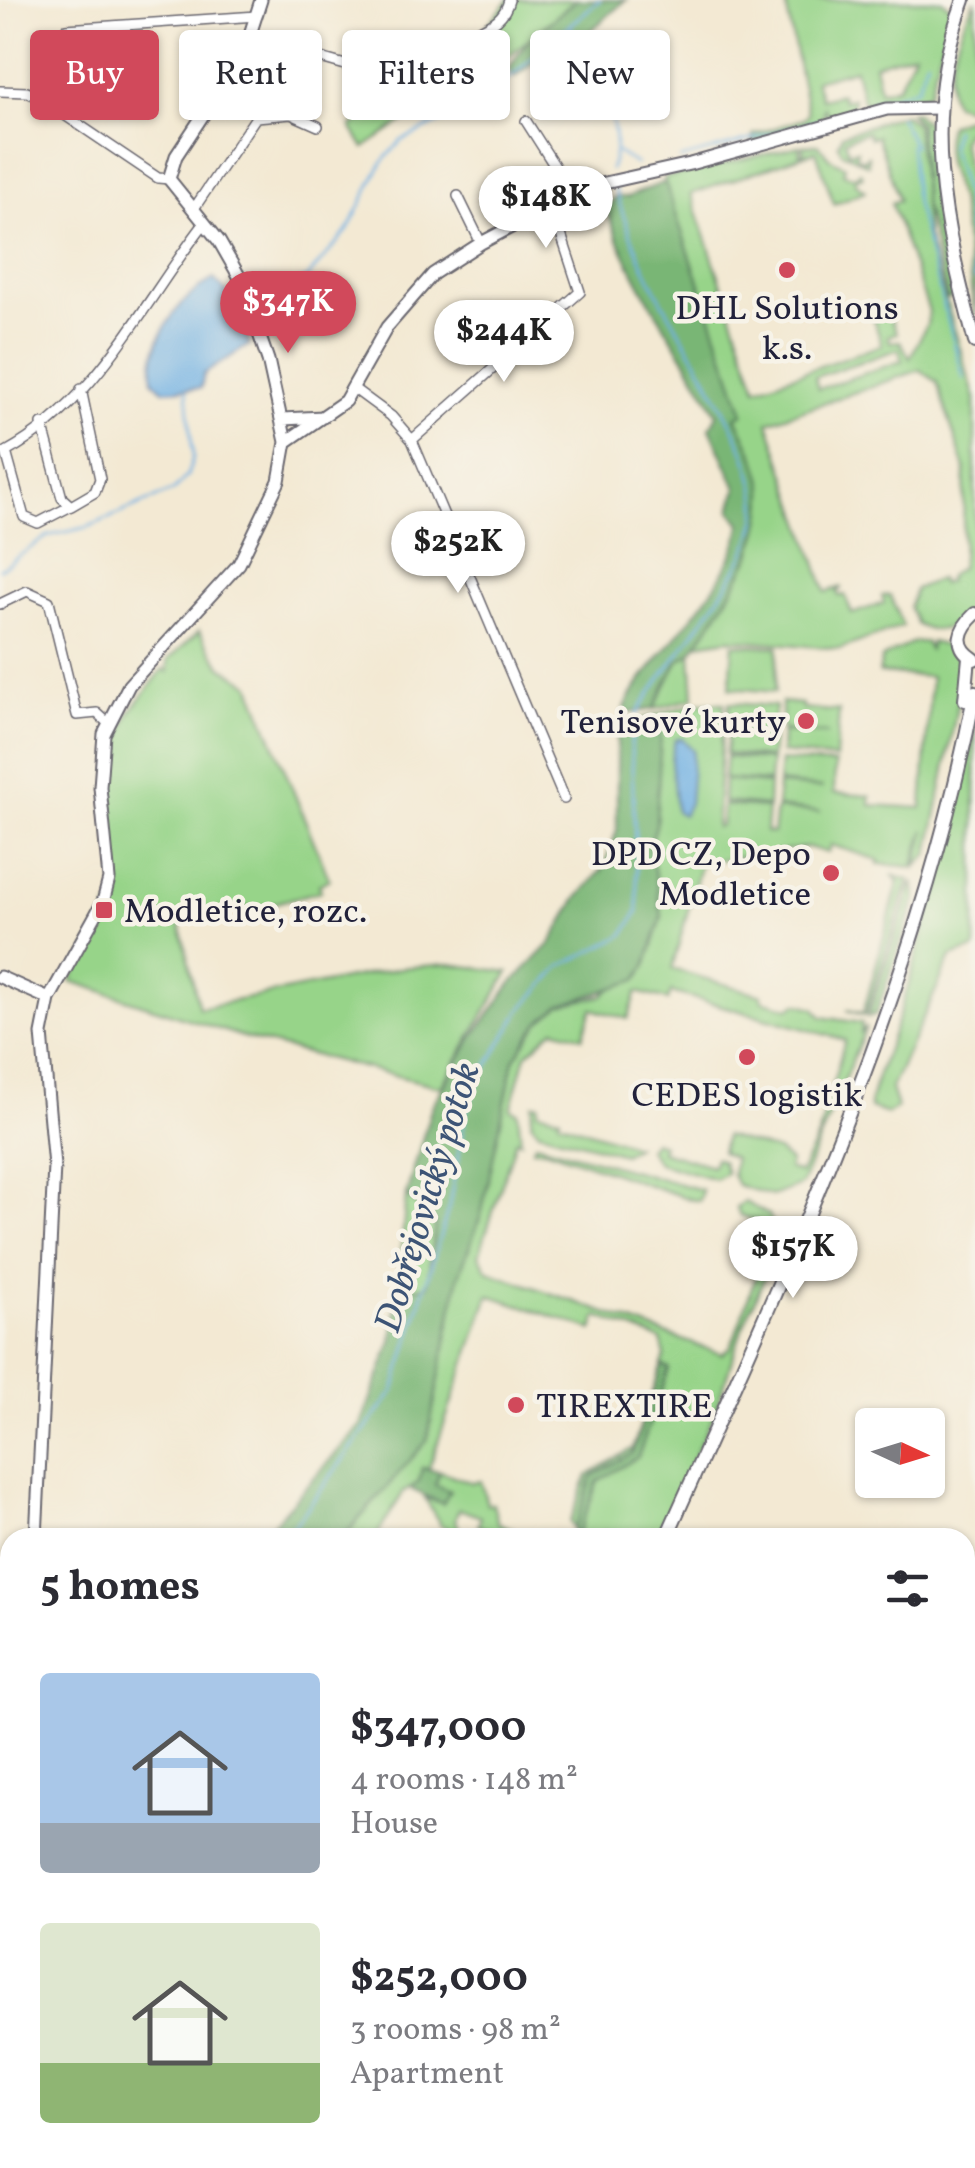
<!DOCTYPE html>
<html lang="en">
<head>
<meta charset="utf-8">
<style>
	body { margin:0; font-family:Vollkorn,serif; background:#f7f7f7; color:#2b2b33; height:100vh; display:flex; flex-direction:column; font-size:38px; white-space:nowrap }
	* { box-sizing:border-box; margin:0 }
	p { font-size:32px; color:#7c7c81 }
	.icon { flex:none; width:55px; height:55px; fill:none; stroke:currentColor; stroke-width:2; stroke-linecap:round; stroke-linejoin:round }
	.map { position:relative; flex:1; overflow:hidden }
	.drawer { position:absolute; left:0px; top:1528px; width:975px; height:642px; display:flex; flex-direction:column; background:#fff; border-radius:30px 30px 0 0; box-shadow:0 2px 8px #0004 }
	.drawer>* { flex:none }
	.hud { position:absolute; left:30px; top:30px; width:915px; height:90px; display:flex; gap:20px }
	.needle { width:65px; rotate:94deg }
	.controls { position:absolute; left:855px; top:1408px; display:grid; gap:20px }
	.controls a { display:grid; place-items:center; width:90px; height:90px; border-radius:10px; background:#fff; box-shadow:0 2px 8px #0004; font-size:50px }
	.price { position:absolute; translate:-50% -85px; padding:0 22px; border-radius:35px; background:#fff; color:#222; font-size:32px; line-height:65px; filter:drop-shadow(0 2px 5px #0008) }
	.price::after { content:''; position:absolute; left:50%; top:60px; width:30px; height:22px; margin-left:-15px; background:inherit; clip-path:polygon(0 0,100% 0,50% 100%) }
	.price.selected { background:#d1495b; color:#fff }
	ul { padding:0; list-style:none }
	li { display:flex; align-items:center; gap:30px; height:250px; padding:0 40px }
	li span { display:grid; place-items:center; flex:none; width:280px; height:200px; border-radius:10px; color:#555 }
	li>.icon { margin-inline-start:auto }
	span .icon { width:120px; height:120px; fill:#fffc; stroke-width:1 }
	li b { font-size:42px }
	h2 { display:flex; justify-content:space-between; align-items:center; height:120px; padding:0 40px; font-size:42px }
	.chip { padding:0 35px; border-radius:10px; background:#fff; box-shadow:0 2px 8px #0004; font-size:35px; line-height:90px }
	.chip.selected { background:#d1495b; color:#fff }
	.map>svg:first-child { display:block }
	.green { fill:#97d489; stroke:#5c7b62; stroke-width:2.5; fill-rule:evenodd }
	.forest { fill:#79b675; stroke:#4e6c58; stroke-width:2.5 }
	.water { fill:#6fb0e3; stroke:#48698f; stroke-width:2.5 }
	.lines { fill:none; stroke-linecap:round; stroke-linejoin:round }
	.stream { stroke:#6fb0e3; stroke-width:2.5 }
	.minor-casing { stroke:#6b6870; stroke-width:12 }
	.tertiary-casing { stroke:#6b6870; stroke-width:15 }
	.secondary-casing { stroke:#6b6870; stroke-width:16 }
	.minor { stroke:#fff; stroke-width:9 }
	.tertiary { stroke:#fff; stroke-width:11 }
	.secondary { stroke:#fff; stroke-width:12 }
	.poi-dot { fill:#d1495b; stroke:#f7f3e8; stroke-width:4 }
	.labels { text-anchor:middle; stroke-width:9; stroke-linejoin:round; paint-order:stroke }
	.poi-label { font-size:35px; fill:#22223b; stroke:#f7f3e8 }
	.water-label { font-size:38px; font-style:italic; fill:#3d5476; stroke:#f7f3e8 }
</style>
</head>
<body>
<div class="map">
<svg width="975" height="2168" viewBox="0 0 975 2168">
	<rect width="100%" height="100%" fill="#f7f3e8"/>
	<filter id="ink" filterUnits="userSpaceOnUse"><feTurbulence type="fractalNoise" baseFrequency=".01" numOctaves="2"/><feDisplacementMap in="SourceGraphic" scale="20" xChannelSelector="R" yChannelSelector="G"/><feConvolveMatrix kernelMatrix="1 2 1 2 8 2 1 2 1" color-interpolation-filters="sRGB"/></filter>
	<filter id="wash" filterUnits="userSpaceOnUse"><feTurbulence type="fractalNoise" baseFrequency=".0048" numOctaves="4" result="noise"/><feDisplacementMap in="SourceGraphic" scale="40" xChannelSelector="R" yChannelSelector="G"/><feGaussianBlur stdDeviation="2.25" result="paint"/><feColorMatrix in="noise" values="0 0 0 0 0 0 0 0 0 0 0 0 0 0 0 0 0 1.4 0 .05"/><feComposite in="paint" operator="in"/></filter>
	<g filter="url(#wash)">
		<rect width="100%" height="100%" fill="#f3e9d3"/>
		<path class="green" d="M509,0h67l-89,74 -14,-15 18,-7 -8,-22z
			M785,0h157l10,8 -23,84 -11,7 -48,8 -8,-8 -7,-30 -40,11 6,19 20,-5 2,7 10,-3 -2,15 -21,8 -6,-13 -2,15 -68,20 -1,-8 51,-16 4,-6zM915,52l-17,34 -18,5 -6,-27z
			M975,0v111l-20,-7c-17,-25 8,-81 20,-104z
			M392,100l14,20 -42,28 -13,-21z
			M915,112l13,13 5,85 22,87 -7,2 -24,-97 -5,-79 -10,-10z
			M903,114l13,10 11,113 48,162v209c-18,16 -32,29 -58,17l-8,-18 6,-18 24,-10 2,5 7,-3 -1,-4 13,-9 2,-11 3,-88 -28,-87 -17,-12 -152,52 58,170 16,-5 -5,5 2,4 6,-1 7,19 32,-11 -2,-7 8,-1 13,31 -63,23 -111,-10 -32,5 54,-88 13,-69 -28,-71 8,-3 -40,-107 -40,-128 135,-32 1,9 4,-2 -2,-7 16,-2 11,14 16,8 -2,7 10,4 7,-5 3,4 -7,2v6l9,7 -31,13 -18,-53 -125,43 66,194 125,-43 -9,-28 14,-5 10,21 -9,3 2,6 10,-1 10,17 17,-34 2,-13 -38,-108 8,-3 -22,-64 -7,2 -3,-6 -22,8 4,13 8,-3 -1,7 7,3 5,-4v9l-26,-13 -4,-7 4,-10zM899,349l3,12 -84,28 -3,-12z
			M965,118l10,4v13l-8,-5 -6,10 14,65v111l-15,-115c-9,-24 -21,-51 -11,-76z
			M199,631l22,35 29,18 79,195 -10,6 2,6 -57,15 -86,8 21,94 201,-40 49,-4 60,8 -68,115 -195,-49 -175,-57 48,-92 -9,-96 5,-41 15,-40 33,-43 5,3v-12z
			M914,642h12l3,7 2,-7 24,6 10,17 -36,189 -13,13 9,-37 -12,37 -35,-3 1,-4 -48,-15 -3,8 -20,-6 -107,16 -29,106 90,26v5l28,8 7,-5 18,5 7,9 40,6 -1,9 5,-5 -65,158 -29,11 -35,-11 -5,-10 2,-17 -13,-6 4,-16 53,15 12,11 -2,7 12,4 18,-36 27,-97 -174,-48 -3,8 -31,-8 -9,27 -36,-10 -9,28 -29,-8 -28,26 -15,54 7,3 3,29 -5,-1 -37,115 9,16 234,83 9,-7 38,-107 -7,-17 -22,-8 -4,-8 9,-5 24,13 7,15 1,18 -35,81 -28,86 -58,122h-44l-7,-6 -6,6h-22l-7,-15 18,-47 45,-27 32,-92 -4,-16 -63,-24 -5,14 -104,-35 -60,173h-7l-3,14 -16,11 -27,44 -33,1 84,-98 32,-165 22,-60 33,-155 25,-38 22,-17 40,-9 45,-30 16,-49 -12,-72 6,-19 -10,-101 -19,-2 71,-20h26l-8,124 5,-1 2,-21 45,3 -2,24 7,1 3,-24 45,3 -44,-5 1,-22 45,3 -45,-5 2,-22 55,3 -1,29 36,3v9l52,3 9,-131 -52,-4 3,-15z
			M733,644l45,3 -3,45 -45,-4z
			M691,653l3,45 -40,11 24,-48z
			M782,702l20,2v5l37,2 -3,48 -55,-6 1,-21 46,2 -46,-4z
			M729,703l46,3 -2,28 -45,-3z
			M975,727v222l-24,8 -60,131 6,20 -10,6 -17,-6c-2,-14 24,-76 30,-95 29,-95 53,-190 75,-286z
			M728,733l45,3 -2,22 -45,-4z
			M726,757l45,3 -2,22 -45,-3z
			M724,780l45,4 -1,22 -45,-4z
			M892,875l17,5 -44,136 -18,-6 16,3 36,-132z
			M913,882l3,17 -40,115 -8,3z
			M533,1104h6l-1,7 22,6 -1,4 77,25 -13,8 -84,-23 -8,-9z
			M653,1141l10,3 -2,7 51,15 3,-8 7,3 4,12 -11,6 -57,-16 -10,-14z
			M535,1143l11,3 156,44 -3,11 -10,-2 -144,-50h-12z
			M406,1195l29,28 -8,63 -29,4z
			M440,1471l33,12 8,-2 6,23h6l5,19 34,14h-20l-34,-11 3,-9 -22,-8 -4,10 5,12 8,4 -27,-9 -16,-28 18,5 7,-12 -15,-6z
			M10,1812v191l-10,-5v-178z
			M975,1812v79l-10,-1v-67z
			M624,2160h285v8h-285z"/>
		<path class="forest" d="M576,0h50l-47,41 -18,2 -47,34 -6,-8 21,-30z
			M665,182l79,231 -8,4c9,21 27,50 28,74 1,60 -41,114 -73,162l-13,8 -24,48 -32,5 9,-18c32,-53 102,-110 110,-172l-10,-14 6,-22 -27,-60 7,-14c-37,-69 -87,-131 -111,-207l10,-10h11z
			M627,723l29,4 5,8 -5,91 -6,19 12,72 -16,49 -9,14 -76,25 -22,17 -25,38 -33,155 -22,60 -32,166 -84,96h-82l100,-112 31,-84 6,-51 29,-4 8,-63 -29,-28 26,-89 39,-66 40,-56 40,-41 25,-43 28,-33 13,-37v-93z
			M662,1365l7,4 -31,88 -40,24 -19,51h-6l19,-56 40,-23z
			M422,1468l18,3 -5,14 15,6 -7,13 -33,-15 9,-8z"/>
		<path class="water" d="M214,279l27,28 8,38 -45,29 -3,14 -38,2 -10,-9c-4,-42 25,-83 61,-102z
			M682,738l11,13 -4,52 -6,12 -7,-4 -5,-51 4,-20z"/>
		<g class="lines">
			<path class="stream" d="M600,0l-27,22 -6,17c24,39 62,83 43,131
				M885,99l32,-11 10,-29
				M870,103l12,-4
				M899,116l15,30
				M829,118l16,-5
				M955,129l-5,17 15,48 9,86
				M910,145l5,55 49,179
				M617,152l19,12
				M680,159l138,-38
				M615,189c9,31 21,62 36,91 27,57 118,179 105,241 -13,62 -87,136 -119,194
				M251,303l56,-25 41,-48 34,-67 19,-22 81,-39 91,-80
				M0,569l48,-33 40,-9 86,-37 13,-14 6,-19 -6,-66
				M285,1538l109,-147 55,-185 17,-95 13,-31 42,-70 40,-44 63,-31 14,-24 -7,-167 5,-25
				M0,2018l10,-10
				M0,2095l10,-2"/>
		</g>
	</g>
	<g filter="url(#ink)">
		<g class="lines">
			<g class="minor-casing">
				<path id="minor" d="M250,38l134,38 37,-6 30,-17h13
					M451,53c14,-27 50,-20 58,-53
					M0,91l27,1 11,5 120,81 11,1
					M38,97l28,-68 191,-13
					M526,121l47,74
					M458,196l23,47
					M193,210l63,-93 35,-3 27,12
					M353,388l38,28 21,24 152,359
					M42,424l20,74 9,8 24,-14 5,-13 -19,-90
					M412,440l168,-148 -28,-85
					M71,506l-33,17 -14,-6 -18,-65c91,-49 138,-151 198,-228
					M0,604l27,-13 22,10 28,114 20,-2 11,10"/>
			</g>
			<g class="tertiary-casing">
				<path id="tertiary" d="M283,419l40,-2
					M286,442l59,-41 42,-74 46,-53 48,-31 106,-56 103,-23 197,-55 52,-1
					M0,977l49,22
					M36,1538l18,-372 -12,-132 7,-35 54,-97 6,-23 -9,-92 4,-53 25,-49 110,-121 40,-83 7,-39 -18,-82 -29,-84 -20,-35 -50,-62 7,-23 68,-103 17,-53
					M180,2160l7,8"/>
			</g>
			<g class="secondary-casing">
				<path id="secondary" d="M964,0c-45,116 -20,226 11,342
					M974,659c-21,-13 -15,-30 1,-45
					M965,700l4,-43
					M666,1538c123,-274 252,-550 309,-846
					M391,2168l3,-8"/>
			</g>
			<use href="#minor" class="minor"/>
			<use href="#tertiary" class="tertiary"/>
			<use href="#secondary" class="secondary"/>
		</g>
	</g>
	<g class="poi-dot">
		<circle cx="787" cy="270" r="10"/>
		<circle cx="806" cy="721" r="10"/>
		<circle cx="831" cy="873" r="10"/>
		<rect x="94" y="900" width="20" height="20" rx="5"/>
		<circle cx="747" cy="1057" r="10"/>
		<circle cx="516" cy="1405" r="10"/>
	</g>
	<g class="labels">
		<g class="poi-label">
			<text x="787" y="319">DHL Solutions<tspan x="787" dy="40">k.s.</tspan></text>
			<text x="786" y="733" text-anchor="end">Tenisové kurty</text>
			<text x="811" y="865" text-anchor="end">DPD CZ, Depo<tspan x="811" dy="40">Modletice</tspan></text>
			<text x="124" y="922" text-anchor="start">Modletice, rozc.</text>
			<text x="747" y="1106">CEDES logistik</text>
			<text x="536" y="1417" text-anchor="start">TIREXTIRE</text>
		</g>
		<g class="water-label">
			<text transform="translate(426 1197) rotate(-73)" y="13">Dobřejovický potok</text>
		</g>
	</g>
</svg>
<div class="controls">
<a><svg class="needle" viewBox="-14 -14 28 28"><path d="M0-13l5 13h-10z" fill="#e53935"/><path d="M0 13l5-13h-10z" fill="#7c7c81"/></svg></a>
</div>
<b class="price" style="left:546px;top:251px">$148K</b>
<b class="price selected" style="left:288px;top:356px">$347K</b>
<b class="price" style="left:504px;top:385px">$244K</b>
<b class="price" style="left:458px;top:596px">$252K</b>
<b class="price" style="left:793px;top:1301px">$157K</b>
<div class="hud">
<a class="chip selected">Buy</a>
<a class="chip">Rent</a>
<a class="chip">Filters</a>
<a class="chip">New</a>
</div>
<section class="drawer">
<h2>5 homes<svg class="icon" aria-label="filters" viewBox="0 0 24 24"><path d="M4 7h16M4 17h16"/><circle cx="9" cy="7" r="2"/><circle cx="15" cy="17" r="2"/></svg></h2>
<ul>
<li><span style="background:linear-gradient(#a9c7e8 75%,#9aa5b1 0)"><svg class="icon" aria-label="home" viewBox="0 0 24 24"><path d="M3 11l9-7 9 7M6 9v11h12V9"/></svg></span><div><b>$347,000</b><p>4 rooms · 148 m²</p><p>House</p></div></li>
<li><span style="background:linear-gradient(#dfe7d0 70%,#8fb573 0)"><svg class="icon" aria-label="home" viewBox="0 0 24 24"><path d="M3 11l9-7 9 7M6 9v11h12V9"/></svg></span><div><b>$252,000</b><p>3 rooms · 98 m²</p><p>Apartment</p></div></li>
</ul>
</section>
</div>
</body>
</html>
